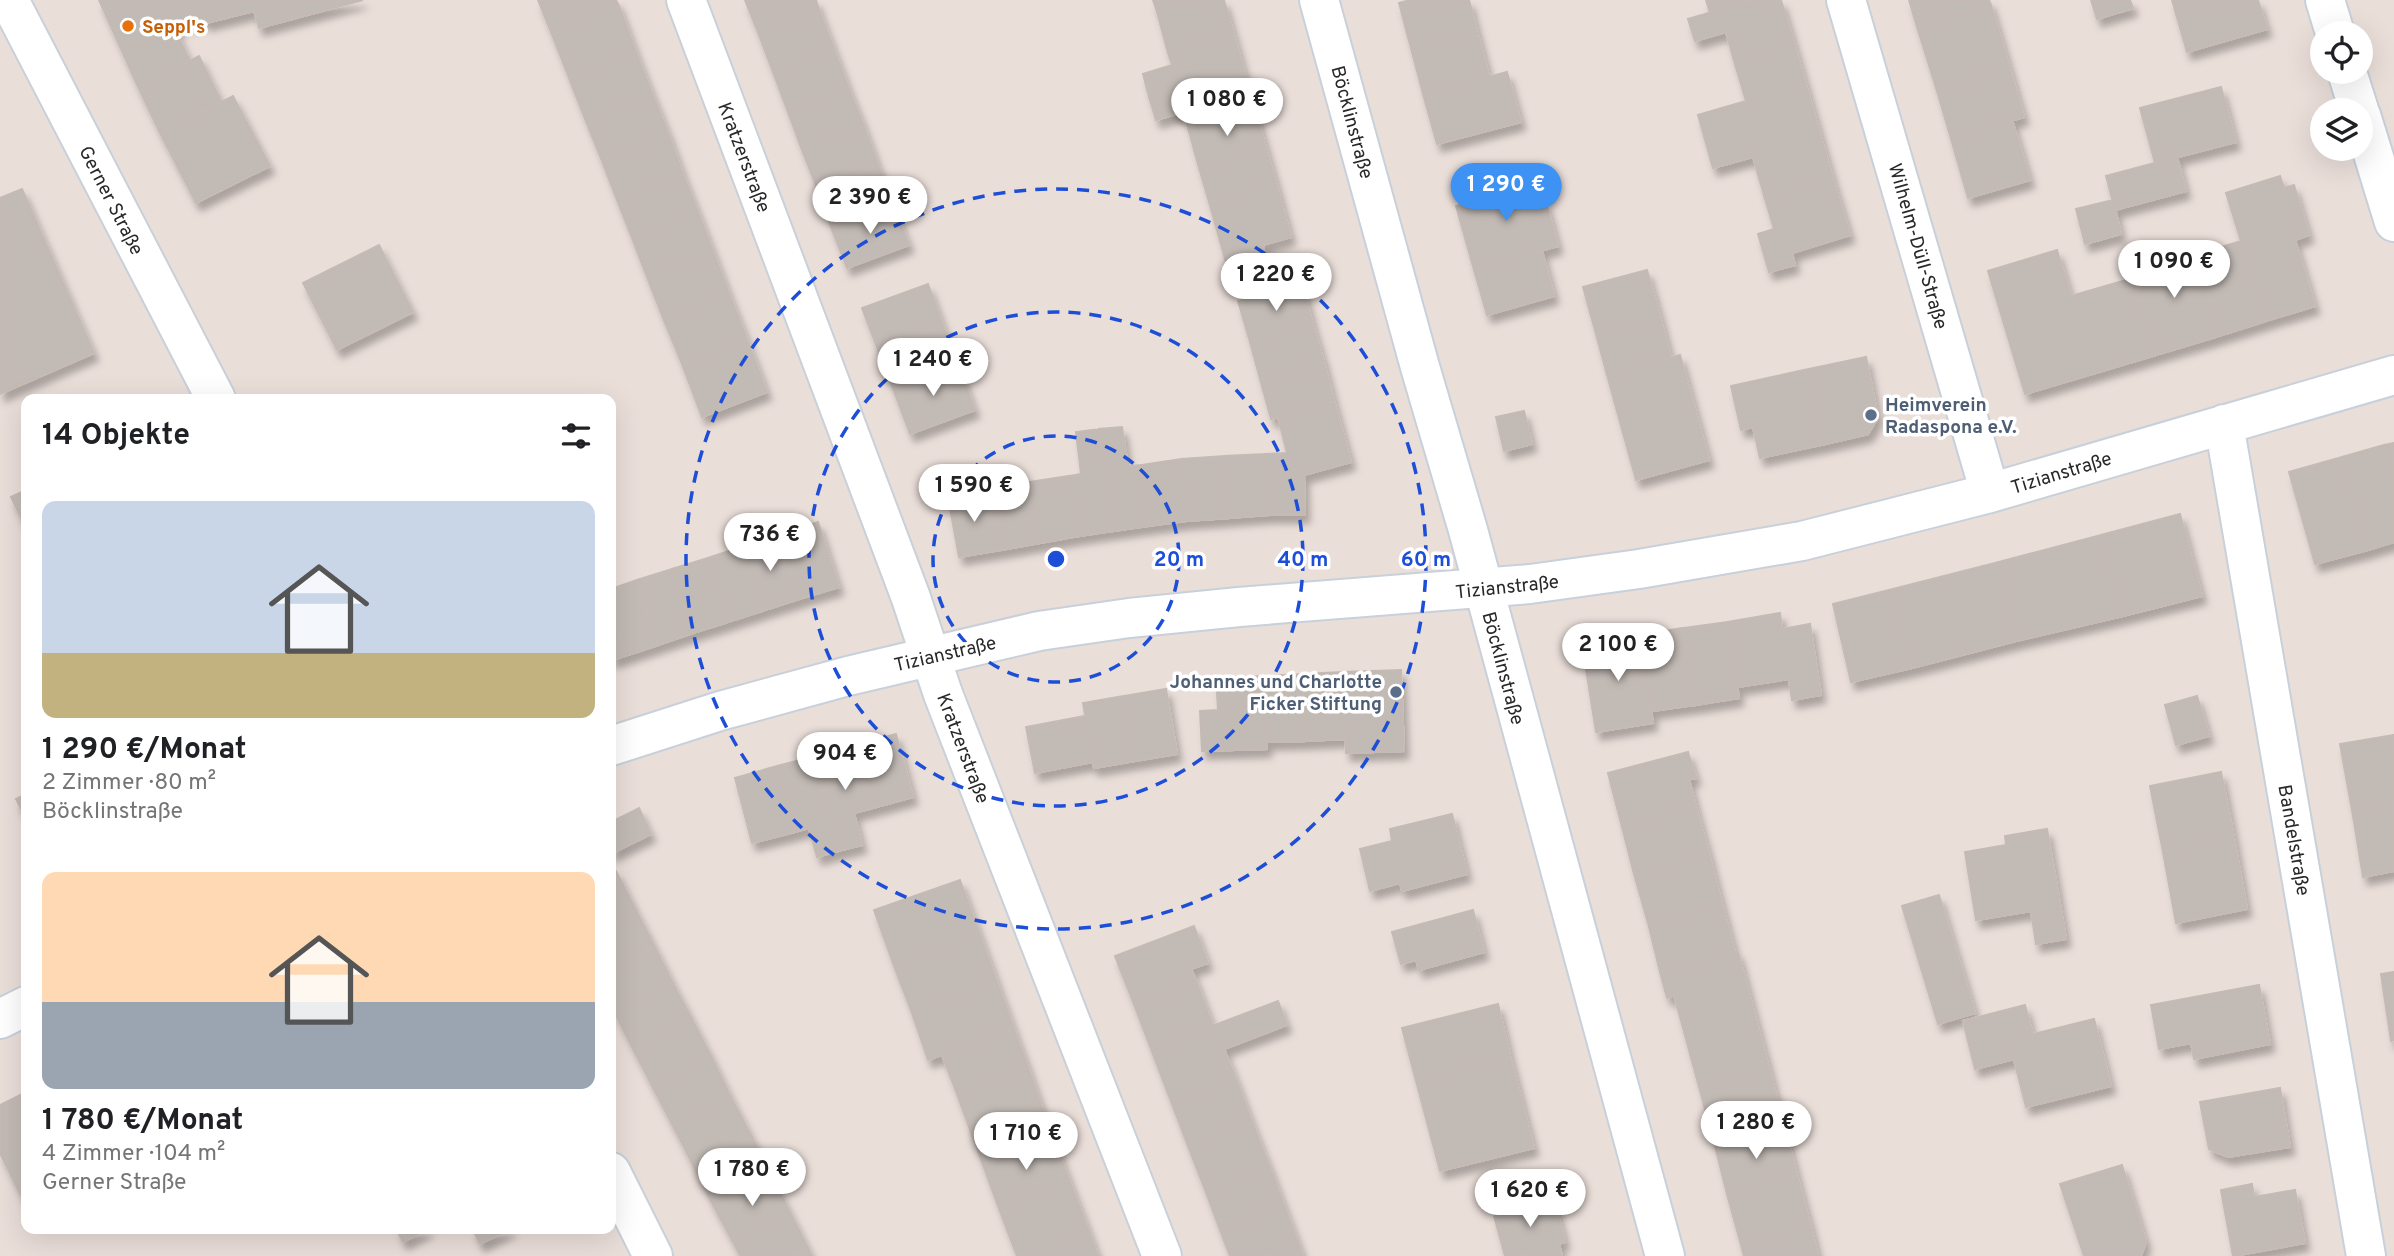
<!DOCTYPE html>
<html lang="de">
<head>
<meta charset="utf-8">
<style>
	body { margin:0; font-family:Overpass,sans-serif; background:#f2f2f2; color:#202124; height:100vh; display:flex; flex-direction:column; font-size:26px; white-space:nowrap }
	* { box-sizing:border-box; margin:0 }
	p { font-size:23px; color:#757577 }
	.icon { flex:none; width:38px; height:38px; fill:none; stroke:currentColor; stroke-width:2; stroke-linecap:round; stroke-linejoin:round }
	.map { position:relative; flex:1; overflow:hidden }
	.details { position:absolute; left:21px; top:394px; width:595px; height:840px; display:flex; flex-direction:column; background:#fff; border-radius:14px; box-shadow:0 7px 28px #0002 }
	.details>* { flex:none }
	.fabs { position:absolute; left:2310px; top:21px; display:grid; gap:14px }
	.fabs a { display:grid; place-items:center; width:63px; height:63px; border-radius:50%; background:#fff; box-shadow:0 7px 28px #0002; font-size:35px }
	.price { position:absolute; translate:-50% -60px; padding:0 16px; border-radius:24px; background:#fff; color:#222; font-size:23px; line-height:46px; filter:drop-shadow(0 2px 4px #0008) }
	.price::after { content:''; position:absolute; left:50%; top:42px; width:21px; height:16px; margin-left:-10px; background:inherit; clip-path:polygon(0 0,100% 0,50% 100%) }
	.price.selected { background:#3d92f3; color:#fff }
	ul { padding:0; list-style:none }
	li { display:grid; align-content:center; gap:14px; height:371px; padding:0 21px }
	li span { display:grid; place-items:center; height:217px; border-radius:14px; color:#555 }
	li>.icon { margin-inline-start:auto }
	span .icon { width:126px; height:126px; fill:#fffc; stroke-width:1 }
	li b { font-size:30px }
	h2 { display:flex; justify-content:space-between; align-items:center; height:84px; padding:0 21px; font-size:30px }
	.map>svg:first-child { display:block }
	.building { fill:#c2bab5; stroke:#c5bab4; stroke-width:2; filter:url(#shadow) }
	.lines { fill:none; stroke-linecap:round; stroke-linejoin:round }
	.minor-casing { stroke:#c8d0da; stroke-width:42 }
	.minor { stroke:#fff; stroke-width:38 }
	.ring { fill:none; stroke:#1d4ed8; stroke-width:3.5; stroke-dasharray:12 9 }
	.food-dot { fill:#e8710a; stroke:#fff; stroke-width:2.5 }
	.service-dot { fill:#5c6f8a; stroke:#fff; stroke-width:2.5 }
	.labels { text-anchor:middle; stroke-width:7; stroke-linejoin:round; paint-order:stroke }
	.food-label { font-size:19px; font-weight:bold; fill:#c56008; stroke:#fff; text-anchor:start }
	.street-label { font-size:19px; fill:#282828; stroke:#fff }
	.service-label { font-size:19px; font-weight:bold; fill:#4e5e75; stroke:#fff; text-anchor:start }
	.centre { fill:#1d4ed8; stroke:#fff; stroke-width:3.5 }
	.ring-label { font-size:21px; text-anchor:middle; font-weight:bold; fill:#1d4ed8; stroke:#fff; stroke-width:7; stroke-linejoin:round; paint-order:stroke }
</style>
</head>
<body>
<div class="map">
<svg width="2394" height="1256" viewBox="0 0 2394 1256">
	<defs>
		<filter id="shadow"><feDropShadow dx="4.5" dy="8" stdDeviation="3.5" flood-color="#0004"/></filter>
	</defs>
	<rect width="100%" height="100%" fill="#eaded9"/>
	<path class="building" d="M99,0h101l5,18 -25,7 -4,7 14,29 -52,26z
		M200,0h51l3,11 -48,12z
		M251,0h44l5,17 -41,11z
		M295,0h41l1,7 -37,10z
		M336,0h27l-26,7z
		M538,0h78l3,6 -68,26z
		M745,0h71l4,12 -61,23z
		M1153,0h47l-43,12z
		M1200,0h24l10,35 -66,18 -11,-41z
		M1410,0h59l9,35 -66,17 -13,-49z
		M1706,0h47l-43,13z
		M1753,0h28l13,43 -60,18 -8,-29 -31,9 -7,-22z
		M1909,0h80l2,5 -74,22z
		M2091,0h39l3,8 -36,11z
		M2172,0h86l9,29 -80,23z
		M1991,5l19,64 -73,22 -20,-64z
		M619,6l17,46 -67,26 -18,-46z
		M820,12l14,37 -61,23 -14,-37z
		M1234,35l10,35 -95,27 -6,-23 29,-9 -4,-12z
		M1478,35l11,41 -66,18 -11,-42z
		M1794,43l39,136 -68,20 -12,-42 -40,11 -15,-53 48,-14 -12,-40z
		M834,49l15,40 -61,23 -15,-40z
		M636,52l16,41 -67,26 -16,-41z
		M199,56l22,45 -61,32 -22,-46z
		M2010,69l14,48 -73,22 -14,-48z
		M1244,70l11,39 -67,19 -4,-16 -28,8 -7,-23z
		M1507,72l14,50 -84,22 -14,-50z
		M2221,87l15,55 -81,21 -15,-55z
		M849,89l15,37 -62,24 -14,-38z
		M652,93l17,42 -67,26 -17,-42z
		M233,96l37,70 -74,37 -36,-70z
		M1255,109l11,39 -67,20 -11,-40z
		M2012,120l18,60 -62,18 -17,-59z
		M864,126l14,39 -61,23 -15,-38z
		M669,135l14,39 -66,26 -15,-39z
		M1266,148l10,35 -67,19 -10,-34z
		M2177,157l9,34 -71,19 -9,-34z
		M878,165l15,38 -62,24 -14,-39z
		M1524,170l10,35 12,-2 12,43 -84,24 -18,-64 30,-8 -5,-16z
		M683,174l15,38 -66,26 -15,-38z
		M2280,176l4,12 10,-3 15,50 -14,5 20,66 -49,15 -40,-128z
		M1833,179l17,56 -58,18 3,12 -26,7 -11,-38 16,-5 -9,-30z
		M1276,183l15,54 -28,8 2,10 -38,11 -18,-64z
		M22,189l72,164 -94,41v-196z
		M2113,200l8,34 -36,10 -9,-35z
		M893,203l16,42 -62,23 -16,-41z
		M698,212l15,39 -66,26 -15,-39z
		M2241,241l25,80 -47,15 -24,-81z
		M379,245l34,67 -76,38 -34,-67z
		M2192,246l27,90 -63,19 -27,-90z
		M2057,250l14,46 62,-18 23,77 -131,39 -37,-123z
		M713,251l16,42 -66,25 -16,-41z
		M1542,251l12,45 -67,19 -13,-45z
		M1647,270l13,46 -64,18 -13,-47z
		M1302,283l11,42 -63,17 -12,-41z
		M928,284l15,41 -65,25 -16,-42z
		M729,293l18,46 -65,25 -19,-46z
		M1660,316l11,42 -64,17 -11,-41z
		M943,325l14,37 -65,24 -14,-36z
		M1313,325l11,37 -64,17 -10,-37z
		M747,339l20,53 -65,25 -20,-53z
		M1680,355l29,105 -73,20 -29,-105z
		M1866,357l12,60 -10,17 -47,11 -17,-75z
		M957,362l18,48 -65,24 -18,-48z
		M1324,362l10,39 -63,18 -11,-40z
		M1804,370l17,75 -61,13 -7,-31 -12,3 -10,-44z
		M1334,401l17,61 -47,13 1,40h-37l-3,-61 22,-1 -9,-36z
		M1524,411l8,33 -28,7 -8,-34z
		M1122,427l6,39 13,-1 8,61 -36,5 -14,-102z
		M1099,429l14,102 -34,5 -10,-60 12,-2 -5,-42z
		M2394,443v37l-10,-35z
		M2384,445l10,35v62l-26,8 -26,-93z
		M1265,454l3,61 -39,3 -5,-62z
		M1224,456l5,62 -42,3 -5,-62z
		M2342,457l26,93 -53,14 -26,-92z
		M1182,459l5,62 -38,5 -8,-61z
		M1069,476l10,60 -39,7 -11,-61z
		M1029,482l11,61 -39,7 -11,-60z
		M26,490v38l-15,-31z
		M990,490l11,60 -42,7 -11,-60z
		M2180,514l22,82 -79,20 -22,-81z
		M818,522l21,65 -40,12 -21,-64z
		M778,535l21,64 -37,12 -21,-64z
		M2101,535l22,81 -107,25 -21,-78z
		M741,547l21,64 -34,11 -20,-64z
		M708,558l20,64 -35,11 -21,-64z
		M1995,563l21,78 -104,27 -19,-79z
		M672,569l21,64 -35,12 -21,-65z
		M637,580l21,65 -36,12 -11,-35v-33z
		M1893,589l19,79 -61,14 -18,-78z
		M1780,613l2,16 28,-5 11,71 -29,5 -3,-21 -52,8 -10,-65z
		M611,622l11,35 -11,3z
		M1727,622l12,76 -44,7 -12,-77z
		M1683,628l12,77 -43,6 -12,-76z
		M1640,635l13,88 -57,9 -14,-88z
		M1401,670l3,81 -58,2 -4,-81z
		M1342,672l3,67 -39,2 -3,-67z
		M1303,674l3,67 -40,1 -2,-66z
		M1264,676l3,73 -65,2 -2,-40 18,-1 -2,-32z
		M1166,689l11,65 -42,7 -11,-65z
		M1124,696l11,65 -41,7 -11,-65z
		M2197,696l12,40 -33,9 -11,-40z
		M1085,716l8,46 -58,11 -9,-46z
		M896,734l17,63 -40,11 -17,-63z
		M2394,735v68l-42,7 -12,-66z
		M856,745l17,63 -19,5 8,32 -20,5 -26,-94z
		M1688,752l8,26 -7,1 7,28 -74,20 -14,-54z
		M816,756l26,94 -25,7 -8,-29 -14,4 -18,-66z
		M777,766l18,66 -43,11 -17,-65z
		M2221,772l13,66 -71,14 -13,-66z
		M26,794v25l-10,-20z
		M2394,803v68l-31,6 -11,-67z
		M1696,807l13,47 -75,20 -12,-47z
		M639,808l12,26 -40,20v-32z
		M1452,814l15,60 -65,17 -2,-8 -30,8 -10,-42 32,-8 -2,-12z
		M2047,829l19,110 -30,5 -5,-33 -55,9 -11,-68 41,-7 -1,-9z
		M2234,838l13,71 -71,14 -13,-71z
		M1709,854l13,50 -74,19 -14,-49z
		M616,871l20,39 -25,13v-50z
		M960,880l20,55 -86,31 -20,-56z
		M1939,895l36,118 -37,11 -36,-118z
		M1722,904l13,48 -75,20 -12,-49z
		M636,910l19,37 -44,23v-47z
		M1473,910l11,42 -65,18 -3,-10 -15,4 -9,-32z
		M1194,926l14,37 -17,6 6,14 -62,24 -20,-51z
		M980,935l17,47 -85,31 -18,-47z
		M655,947l18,36 -58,30 -4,-9v-34z
		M1738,952l31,116 -70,19 -25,-92 -7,3 -7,-26z
		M2394,972v68l-3,1 -10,-67z
		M997,982l17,47 -86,31 -16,-47z
		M673,983l19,36 -59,30 -18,-36z
		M1197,983l16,43 -62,23 -16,-42z
		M2259,985l11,59 -76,15 -3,-16 -32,6 -8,-44z
		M1278,1001l9,24 -63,24 12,30 -64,25 -21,-55z
		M1498,1004l12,52 -94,25 -14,-53z
		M2025,1005l8,30 -24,5 5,19 -39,10 -12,-48z
		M692,1019l19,37 -59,30 -19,-37z
		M2094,1019l17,67 -85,21 -17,-67z
		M1014,1029l14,38 -71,27 -15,-39z
		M711,1056l20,41 -58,29 -21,-40z
		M1510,1056l24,92 -94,23 -24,-90z
		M1028,1067l13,37 -71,26 -13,-36z
		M1769,1068l16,60 -70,18 -16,-59z
		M1236,1079l16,43 -64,24 -16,-42z
		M2280,1088l10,59 -62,10 -19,-8 -9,-47z
		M26,1092v114l-26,-53v-48z
		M731,1097l21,40 -58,30 -21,-41z
		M1041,1104l13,35 -71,26 -13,-35z
		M1252,1122l19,48 -64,25 -19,-49z
		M1785,1128l12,47 -70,19 -12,-48z
		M752,1137l19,38 -58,30 -19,-38z
		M1054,1139l15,40 -71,27 -15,-41z
		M2122,1165l24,77 -5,14h-57l-24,-72z
		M1271,1170l13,35 -64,25 -13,-35z
		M771,1175l19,37 -57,30 -20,-37z
		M1797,1175l14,52 -70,18 -14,-51z
		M1069,1179l21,55 -58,22h-15l-19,-50z
		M2252,1184l2,13 41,-7 10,53 -72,13 -12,-66z
		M1554,1199l11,43 -49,14h-11l-11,-40z
		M1284,1205l14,37 -37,14h-31l-10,-26z
		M790,1212l18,36 -16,8h-52l-7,-14z
		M1811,1227l7,29h-74l-3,-11z
		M396,1228h33l-26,14z
		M472,1228h40l-32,16z
		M1090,1234l8,22h-66z
		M1298,1242l5,14h-42z
		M1559,1244l3,12h-46z
		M808,1248l4,8h-20z"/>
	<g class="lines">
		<g class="minor-casing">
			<path id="minor" d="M9,0l207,399
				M686,0l225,598 32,96 219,562
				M1319,0l101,367 48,163 197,726
				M1846,0l144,493
				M2325,0l10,33
				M2347,72l12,38
				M2361,115l33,107
				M2224,424l142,832
				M611,746l109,-35 128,-35 191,-45 90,-13 110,-11 291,-23 109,-15 163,-28 188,-48 404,-118
				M0,1019l26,-13
				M611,1172l42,84"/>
		</g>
		<use href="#minor" class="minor"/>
	</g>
	<g class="ring">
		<circle cx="1056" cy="559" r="123"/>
		<circle cx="1056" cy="559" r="247"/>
		<circle cx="1056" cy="559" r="370"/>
	</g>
	<circle class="food-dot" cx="128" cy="26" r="7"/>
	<g class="service-dot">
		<circle cx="1871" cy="415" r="7"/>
		<circle cx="1396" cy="692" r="7"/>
	</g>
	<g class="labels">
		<g class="food-label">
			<text x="142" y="33">Seppl's</text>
		</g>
		<g class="street-label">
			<text transform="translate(1353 122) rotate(75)" y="7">Böcklinstraße</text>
			<text transform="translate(745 157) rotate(69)" y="7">Kratzerstraße</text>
			<text transform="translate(112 200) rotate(63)" y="7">Gerner Straße</text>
			<text transform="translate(1919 246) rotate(74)" y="7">Wilhelm-Düll-Straße</text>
			<text transform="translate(2061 472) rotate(-17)" y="7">Tizianstraße</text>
			<text transform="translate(1507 586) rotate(-6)" y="7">Tizianstraße</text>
			<text transform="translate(945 653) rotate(-13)" y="7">Tizianstraße</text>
			<text transform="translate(1504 668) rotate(75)" y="7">Böcklinstraße</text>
			<text transform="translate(964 748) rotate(69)" y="7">Kratzerstraße</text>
			<text transform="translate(2295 840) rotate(80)" y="7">Bandelstraße</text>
		</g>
		<g class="service-label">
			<text x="1885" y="411">Heimverein<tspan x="1885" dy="22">Radaspona e.V.</tspan></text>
			<text x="1382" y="688" text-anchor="end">Johannes und Charlotte<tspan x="1382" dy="22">Ficker Stiftung</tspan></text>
		</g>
	</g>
	<circle cx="1056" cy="559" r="10" class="centre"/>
	<g class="ring-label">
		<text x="1179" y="566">20 m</text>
		<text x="1303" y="566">40 m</text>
		<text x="1426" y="566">60 m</text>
	</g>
</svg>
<div class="fabs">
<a><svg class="icon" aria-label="locate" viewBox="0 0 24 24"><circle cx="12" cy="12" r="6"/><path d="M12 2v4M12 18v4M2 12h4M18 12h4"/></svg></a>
<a><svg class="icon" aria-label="layers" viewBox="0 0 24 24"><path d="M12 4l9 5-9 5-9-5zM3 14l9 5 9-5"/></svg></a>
</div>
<b class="price" style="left:1227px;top:138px">1 080 €</b>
<b class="price selected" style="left:1506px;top:223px">1 290 €</b>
<b class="price" style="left:870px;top:236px">2 390 €</b>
<b class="price" style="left:2174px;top:300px">1 090 €</b>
<b class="price" style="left:1276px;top:313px">1 220 €</b>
<b class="price" style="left:933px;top:398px">1 240 €</b>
<b class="price" style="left:974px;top:524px">1 590 €</b>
<b class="price" style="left:770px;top:573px">736 €</b>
<b class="price" style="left:1618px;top:683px">2 100 €</b>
<b class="price" style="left:845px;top:792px">904 €</b>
<b class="price" style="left:1756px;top:1161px">1 280 €</b>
<b class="price" style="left:1026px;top:1172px">1 710 €</b>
<b class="price" style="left:752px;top:1208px">1 780 €</b>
<b class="price" style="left:1530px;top:1229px">1 620 €</b>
<section class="details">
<h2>14 Objekte<svg class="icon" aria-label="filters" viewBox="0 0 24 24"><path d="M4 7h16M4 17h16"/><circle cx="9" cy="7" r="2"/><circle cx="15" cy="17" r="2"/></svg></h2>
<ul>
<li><span style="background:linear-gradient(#c9d6e8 70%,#c2b280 0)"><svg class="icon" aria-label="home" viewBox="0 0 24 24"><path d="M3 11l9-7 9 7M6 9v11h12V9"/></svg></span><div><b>1 290 €/Monat</b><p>2 Zimmer · 80 m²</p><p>Böcklinstraße</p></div></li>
<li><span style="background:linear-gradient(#ffd9b3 60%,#9aa5b1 0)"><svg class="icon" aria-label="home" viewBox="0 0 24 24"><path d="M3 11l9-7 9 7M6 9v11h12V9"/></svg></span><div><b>1 780 €/Monat</b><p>4 Zimmer · 104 m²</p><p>Gerner Straße</p></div></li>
</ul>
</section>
</div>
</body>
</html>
